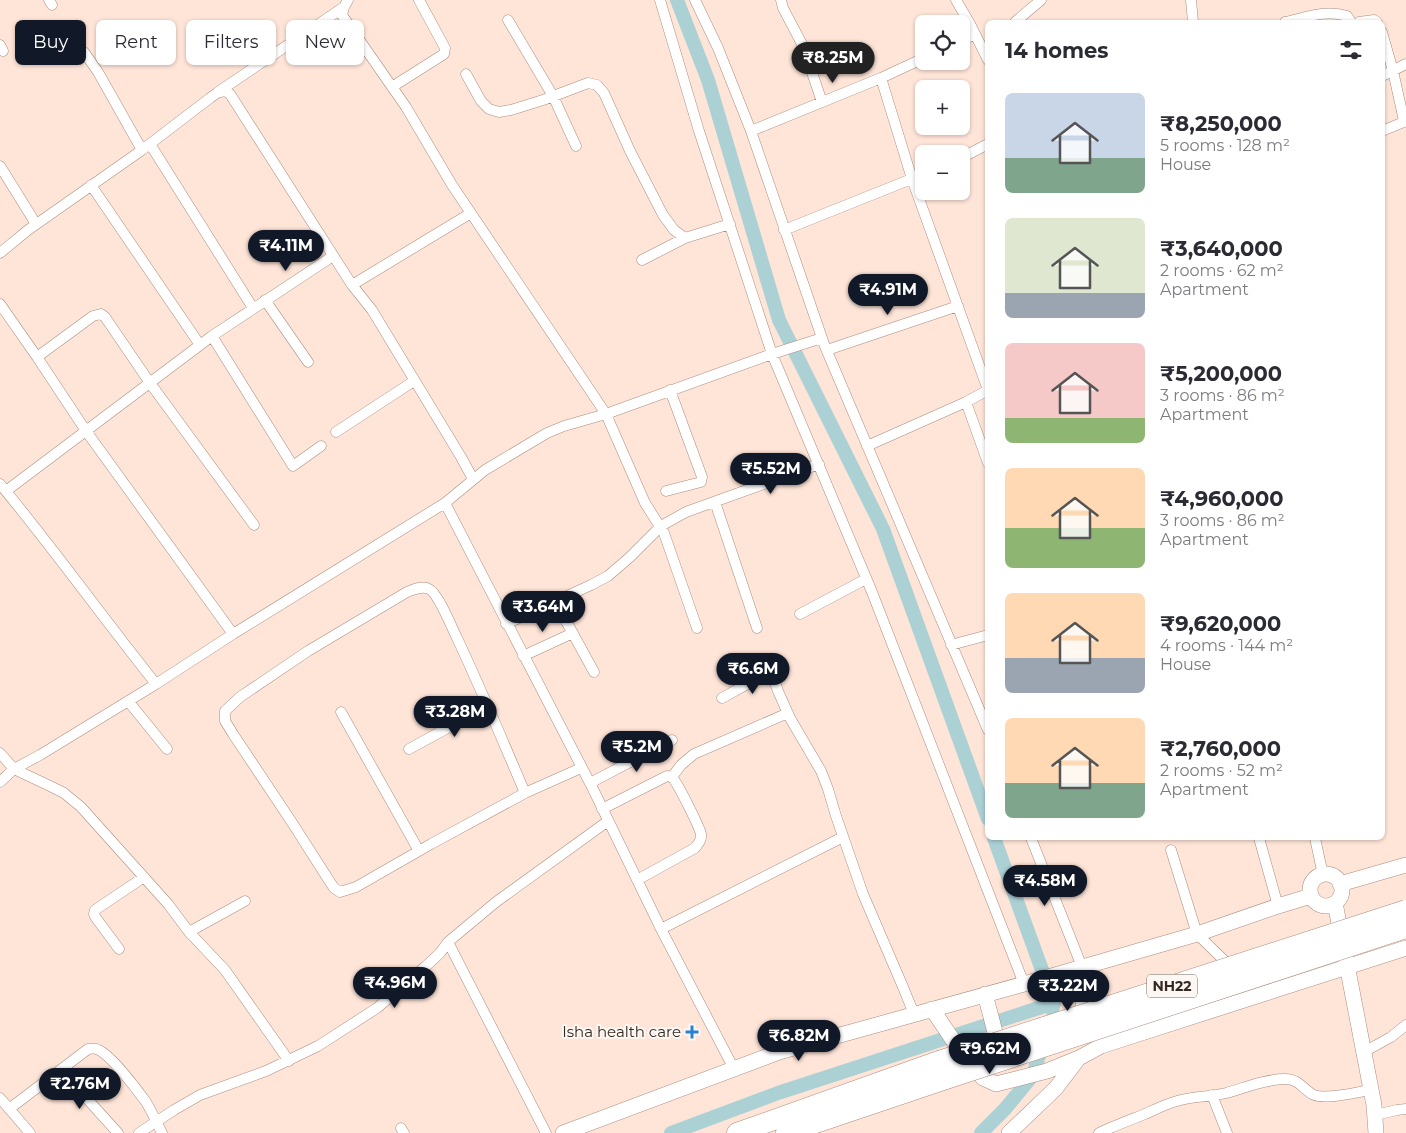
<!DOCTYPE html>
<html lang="en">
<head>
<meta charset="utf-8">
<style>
	body { margin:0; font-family:Montserrat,sans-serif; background:#f2f2f3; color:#2b2b33; height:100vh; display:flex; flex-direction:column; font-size:19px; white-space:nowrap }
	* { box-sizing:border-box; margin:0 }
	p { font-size:16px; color:#7c7c81 }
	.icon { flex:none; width:28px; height:28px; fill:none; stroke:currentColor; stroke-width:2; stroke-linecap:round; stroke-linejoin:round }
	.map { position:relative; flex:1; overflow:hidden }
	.panel { position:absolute; left:985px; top:20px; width:400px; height:820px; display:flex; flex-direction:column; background:#fff; border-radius:8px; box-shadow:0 1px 4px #0004 }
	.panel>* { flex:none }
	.guide { position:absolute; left:15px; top:20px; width:475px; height:45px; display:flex; gap:10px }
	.tools { position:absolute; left:915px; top:15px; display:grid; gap:10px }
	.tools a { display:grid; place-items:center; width:55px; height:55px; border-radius:8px; background:#fff; box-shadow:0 1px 4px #0004; font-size:25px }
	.price { position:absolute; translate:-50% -42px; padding:0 11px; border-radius:18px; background:#111827; color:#fff; font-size:16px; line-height:32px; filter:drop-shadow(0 1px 2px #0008) }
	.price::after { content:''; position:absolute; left:50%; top:30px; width:15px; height:11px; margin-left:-8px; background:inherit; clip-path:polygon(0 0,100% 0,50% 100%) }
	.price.active { background:#222; color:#fff }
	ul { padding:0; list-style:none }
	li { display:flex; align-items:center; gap:15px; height:125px; padding:0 20px }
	li span { display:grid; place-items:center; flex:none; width:140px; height:100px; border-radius:8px; color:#555 }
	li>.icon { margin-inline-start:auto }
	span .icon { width:60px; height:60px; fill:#fffc; stroke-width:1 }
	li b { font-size:21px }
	h2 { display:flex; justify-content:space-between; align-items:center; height:60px; padding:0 20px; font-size:21px }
	.chip { padding:0 18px; border-radius:8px; background:#fff; box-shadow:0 1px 4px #0004; font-size:18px; line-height:45px }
	.chip.active { background:#111827; color:#fff }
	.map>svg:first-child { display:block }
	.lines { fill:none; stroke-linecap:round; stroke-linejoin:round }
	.canal { stroke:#abd1d5; stroke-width:14 }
	.street-casing { stroke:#aa8c7d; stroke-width:11 }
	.secondary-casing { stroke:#aa8c7d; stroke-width:16 }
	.highway-casing { stroke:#aa8c7d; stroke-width:21 }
	.street { stroke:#fff; stroke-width:10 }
	.secondary { stroke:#fff; stroke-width:15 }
	.highway { stroke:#fff; stroke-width:20 }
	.highway-bridge-casing { stroke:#aa8c7d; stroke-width:21; stroke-linecap:butt }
	.highway-bridge { stroke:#fff; stroke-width:20 }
	.poi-dot { fill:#2884d1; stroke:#fdf7f3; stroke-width:2 }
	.labels { text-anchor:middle; stroke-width:4; stroke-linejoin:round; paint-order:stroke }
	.shield { fill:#fdf7f3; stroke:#706661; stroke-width:1 }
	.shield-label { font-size:14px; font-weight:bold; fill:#342822 }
	.poi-label { font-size:15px; fill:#342822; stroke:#fdf7f3; text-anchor:end }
</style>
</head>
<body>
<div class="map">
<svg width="1406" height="1133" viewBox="0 0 1406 1133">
	<rect width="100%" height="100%" fill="#ffe5d8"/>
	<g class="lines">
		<path class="canal" d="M677,0l31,80 71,240 104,209 105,290
			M994,838l60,165 -2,7
			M671,1133l107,-40 276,-90
			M981,1133l24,-24 28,-34 10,-32"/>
		<g class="street-casing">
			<path id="street" d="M49,0l3,5
				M348,0l-4,7 -2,8 64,92 46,78 154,229 39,89 19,30 33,95
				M660,0l39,131 73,223 100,238 152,392
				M695,0l23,48 33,83 73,213 164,386
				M781,0l2,8 20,38 19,56
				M956,0l14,24 18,36
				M1191,0l2,22
				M508,20l45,76 23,50
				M1015,22l26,-22
				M1285,22c20,-4 41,-13 62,-6l4,6
				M1359,22l15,-2 3,2
				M1382,32l11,39 11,50
				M961,41l14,-7
				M0,45l3,6
				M84,52l14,20 44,78
				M466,74l15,27 8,8 10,3 12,-2 32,-10 45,-17 9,2 7,8 26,58 33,64 11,15 11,8 45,-14
				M1382,76l24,-12
				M881,78l31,101 76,211
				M392,87l52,-33 1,-6 -26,-48
				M218,92l126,-85
				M751,131l130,-53 43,-20
				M1382,131l24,-10
				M150,144l103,164
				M961,158l27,-14
				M0,166l36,58
				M91,185l109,160
				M784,230l140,-56
				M0,253l28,-23 114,-80 68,-52 7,-5 8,-2 5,3 122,191 20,25 89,147 12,22
				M642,260l43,-22
				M352,285l119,-72
				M265,300l43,62
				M0,304l37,53 56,-41 8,-2 4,3 45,66 104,142
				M827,350l131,-44
				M37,357l49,74 147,203
				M988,390l-22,12 22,61
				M336,432l78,-51
				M321,446l-28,20 -81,-130 121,-80
				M867,446l99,-44
				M0,484c54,65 103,134 156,200
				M6,491l206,-155
				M666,491l35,-9 1,-5 -32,-87
				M715,502l42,126
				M445,503l148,286 68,140 73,140
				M555,601l39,71
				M800,614l66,-35
				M506,624l85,-39 17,-9 22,-19 31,-31 25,-14 133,-48
				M951,645l37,-10
				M523,656l50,-23
				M722,698l49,-27 7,20 12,27 31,53 7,18 8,27 27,78 40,93 11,27
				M128,701l39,48
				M341,712l78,139
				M409,749l79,-43
				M0,753l14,16 36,17 14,7 17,14 87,97 21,28 36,38 64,91
				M672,777l9,-12 13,-11 94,-41
				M0,782l14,-13 26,-14 116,-71 77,-50 212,-131 40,-33 62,-37 17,-7 42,-12 166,-60 50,-16
				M590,783l82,-43
				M525,793c-22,-52 -44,-104 -68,-155 -5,-10 -19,-45 -28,-49 -7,-4 -16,1 -22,3l-99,59 -68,46 -15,14v10l8,13 58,87 39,61 4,6 6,4 16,-5 75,-43 94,-51 56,-25
				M602,809l65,-33c5,1 4,0 7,4 5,6 25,46 27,54 1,6 -3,10 -6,14l-58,32
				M1031,838l51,129 -2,50
				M1259,838l19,68
				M1315,838l8,37
				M1171,850l26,84 35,34
				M661,929l182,-92
				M189,932l56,-31
				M448,942l98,191
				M119,949l-23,-31 -2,-4 1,-4 49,-33
				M1364,1052l27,-15 15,-12
				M61,1070l57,63
				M1212,1095l15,38
				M0,1098l30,35
				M9,1109l79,-60c2,0 5,-1 8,0 12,2 42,42 50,53 6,10 11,21 16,31
				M1375,1115l22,-5 9,-1
				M401,1128l3,5
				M139,1133l35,-23 26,-15 66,-24 52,-25 59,-38 49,-42 14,-13 8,-11 48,-40 112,-81
				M1099,1133c15,-7 31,-13 46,-19 11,-5 21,-10 32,-13 16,-5 33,-4 49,-8 18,-5 40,-14 59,-14 15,0 18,11 29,16 12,5 43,-3 57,-5"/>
		</g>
		<g class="secondary-casing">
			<path id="secondary" d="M1310 890a16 16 0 1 1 32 0a16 16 0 1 1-32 0Z
				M1340,884l66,-19
				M1335,903l39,202 2,28
				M985,994l15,57
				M932,1009l21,31 30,38 13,6 51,-13 32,-13 22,-12 305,-98
				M563,1133l216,-81 245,-68 173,-50 81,-28 33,-10
				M1009,1133l47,-45 22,-29"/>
		</g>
		<g class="highway-casing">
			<path id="highway" d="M737,1133l202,-72
				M786,1133l160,-54"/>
		</g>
		<use href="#street" class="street"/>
		<use href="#secondary" class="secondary"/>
		<use href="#highway" class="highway"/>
		<g class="highway-bridge-casing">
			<path id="highway-bridge" d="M939,1061l467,-151
				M946,1079l460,-151"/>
		</g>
		<use href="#highway-bridge" class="highway-bridge"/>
	</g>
	<path class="poi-dot" d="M689.5 1024.5h5v5h5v5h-5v5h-5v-5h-5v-5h5z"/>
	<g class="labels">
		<rect class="shield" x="1147" y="974.5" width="50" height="23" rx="4"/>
		<g class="shield-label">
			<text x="1172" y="991">NH22</text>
		</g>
		<g class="poi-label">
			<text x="681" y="1037">Isha health care</text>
		</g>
	</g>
</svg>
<div class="tools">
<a><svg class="icon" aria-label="locate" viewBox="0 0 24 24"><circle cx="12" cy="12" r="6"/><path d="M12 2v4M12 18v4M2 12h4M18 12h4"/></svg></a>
<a>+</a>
<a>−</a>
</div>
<b class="price active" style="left:833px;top:84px">₹8.25M</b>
<b class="price" style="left:286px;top:272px">₹4.11M</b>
<b class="price" style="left:888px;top:316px">₹4.91M</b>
<b class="price" style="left:771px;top:495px">₹5.52M</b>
<b class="price" style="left:543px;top:633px">₹3.64M</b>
<b class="price" style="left:753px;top:695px">₹6.6M</b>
<b class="price" style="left:455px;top:738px">₹3.28M</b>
<b class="price" style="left:637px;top:773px">₹5.2M</b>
<b class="price" style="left:1045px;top:907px">₹4.58M</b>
<b class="price" style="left:395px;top:1009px">₹4.96M</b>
<b class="price" style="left:1068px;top:1012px">₹3.22M</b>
<b class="price" style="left:799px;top:1062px">₹6.82M</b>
<b class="price" style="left:990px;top:1075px">₹9.62M</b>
<b class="price" style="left:80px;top:1110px">₹2.76M</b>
<div class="guide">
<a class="chip active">Buy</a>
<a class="chip">Rent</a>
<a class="chip">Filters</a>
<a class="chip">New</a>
</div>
<section class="panel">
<h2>14 homes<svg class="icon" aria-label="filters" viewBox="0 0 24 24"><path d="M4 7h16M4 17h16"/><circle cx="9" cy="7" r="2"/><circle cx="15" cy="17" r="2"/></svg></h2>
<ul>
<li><span style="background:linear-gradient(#c9d6e8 65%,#7fa58c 0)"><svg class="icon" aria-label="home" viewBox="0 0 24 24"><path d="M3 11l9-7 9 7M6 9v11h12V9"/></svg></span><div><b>₹8,250,000</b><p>5 rooms · 128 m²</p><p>House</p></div></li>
<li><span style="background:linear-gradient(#dfe7d0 75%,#9aa5b1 0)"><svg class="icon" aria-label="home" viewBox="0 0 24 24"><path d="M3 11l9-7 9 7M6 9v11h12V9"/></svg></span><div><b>₹3,640,000</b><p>2 rooms · 62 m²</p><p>Apartment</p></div></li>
<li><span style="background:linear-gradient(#f6c9c9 75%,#8fb573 0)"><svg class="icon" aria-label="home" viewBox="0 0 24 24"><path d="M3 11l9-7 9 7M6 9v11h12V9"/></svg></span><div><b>₹5,200,000</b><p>3 rooms · 86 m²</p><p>Apartment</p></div></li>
<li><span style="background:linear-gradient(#ffd9b3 60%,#8fb573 0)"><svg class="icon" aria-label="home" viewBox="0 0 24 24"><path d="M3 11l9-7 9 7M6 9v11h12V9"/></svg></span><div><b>₹4,960,000</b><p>3 rooms · 86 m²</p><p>Apartment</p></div></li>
<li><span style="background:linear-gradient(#ffd9b3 65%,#9aa5b1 0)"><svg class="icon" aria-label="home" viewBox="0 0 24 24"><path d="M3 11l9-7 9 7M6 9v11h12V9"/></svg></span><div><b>₹9,620,000</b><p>4 rooms · 144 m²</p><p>House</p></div></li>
<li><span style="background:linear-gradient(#ffd9b3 65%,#7fa58c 0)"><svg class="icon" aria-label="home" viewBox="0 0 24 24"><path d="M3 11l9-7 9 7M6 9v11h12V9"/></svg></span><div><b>₹2,760,000</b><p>2 rooms · 52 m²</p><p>Apartment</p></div></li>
</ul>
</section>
</div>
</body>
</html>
